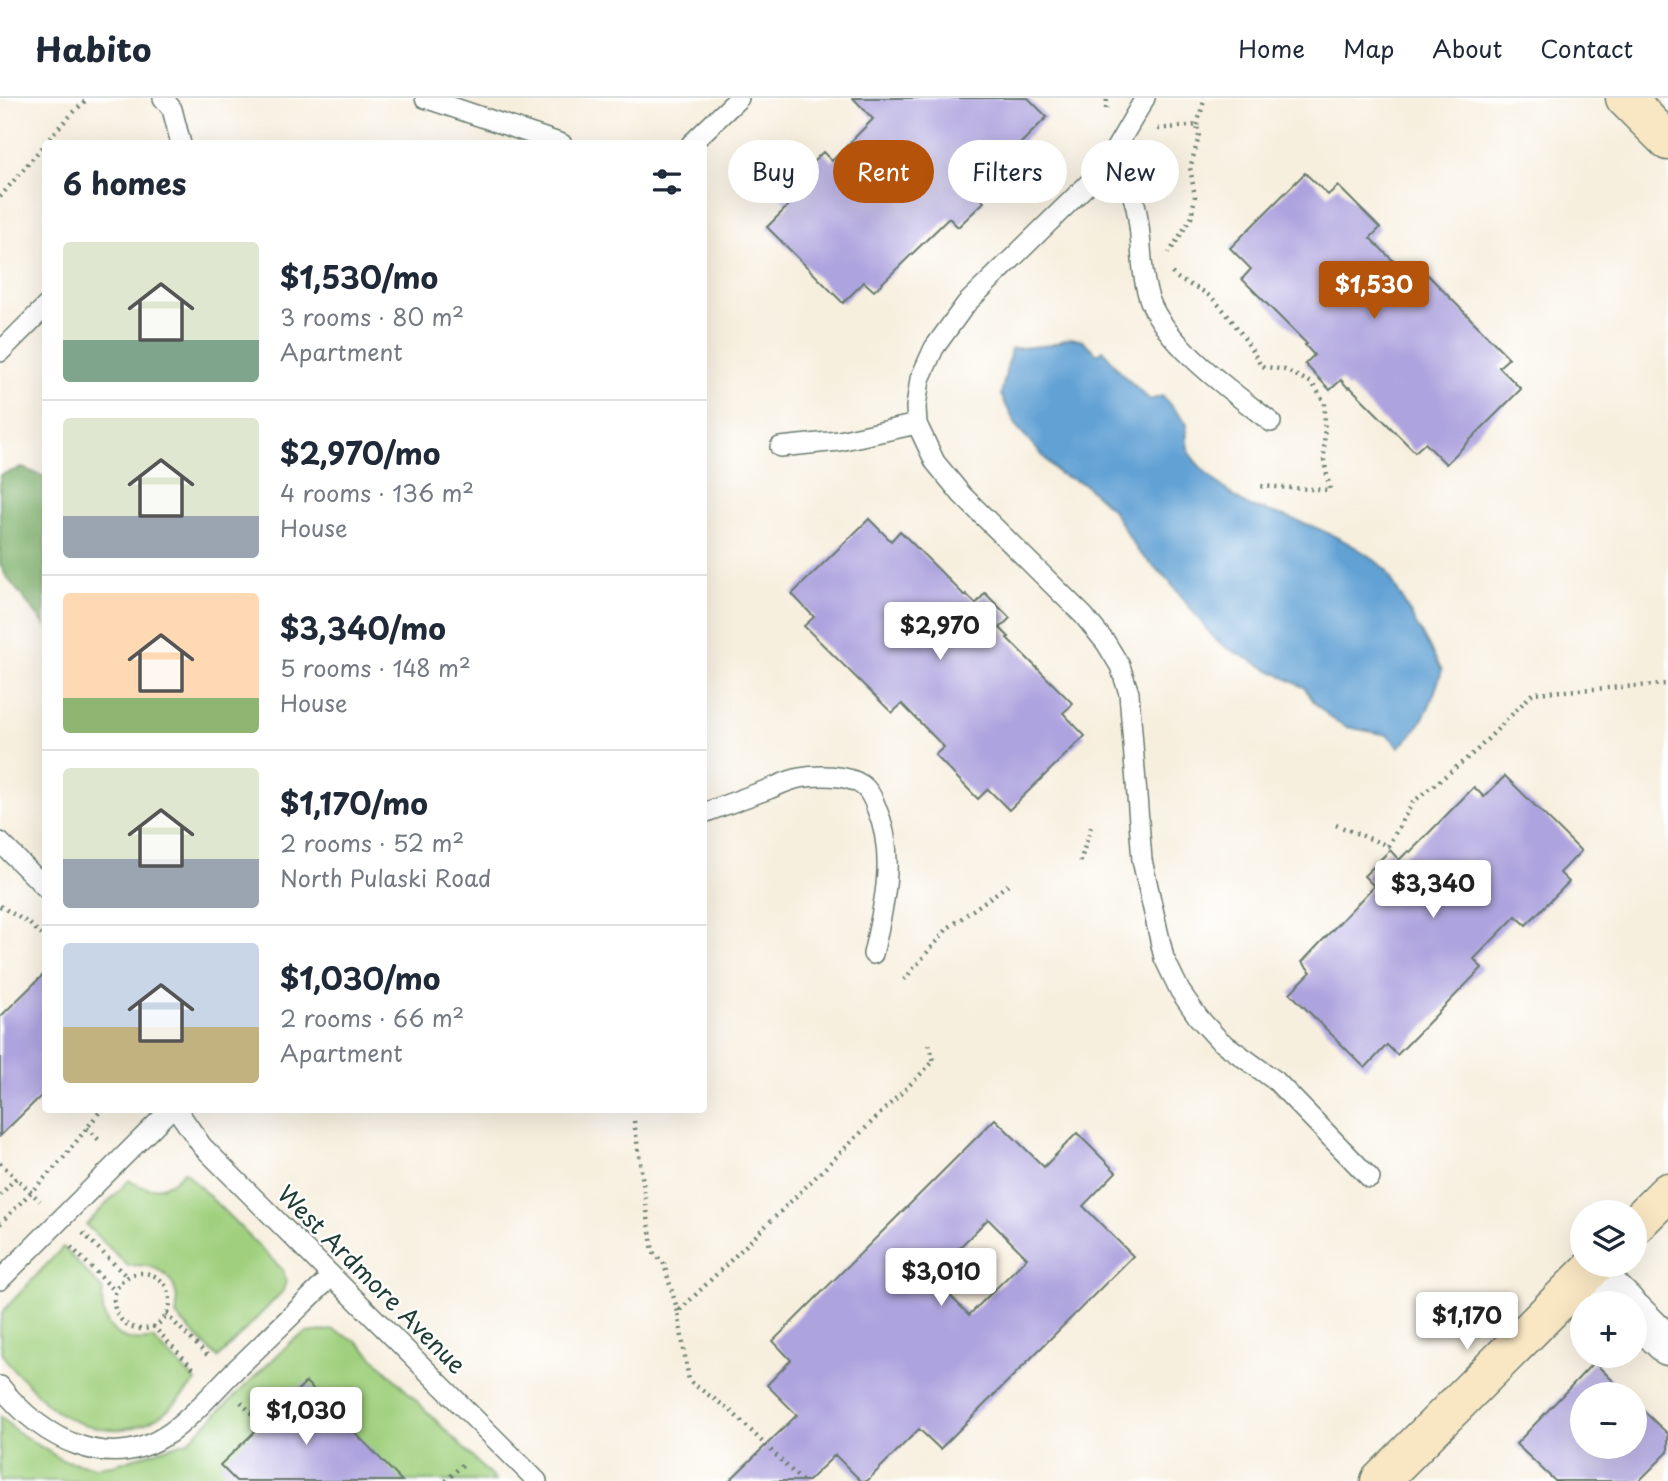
<!DOCTYPE html>
<html lang="en">
<head>
<meta charset="utf-8">
<style>
	body { margin:0; font-family:"Playpen Sans",sans-serif; background:#f6f6f7; color:#1f2937; height:100vh; display:flex; flex-direction:column; font-size:26px; white-space:nowrap }
	* { box-sizing:border-box; margin:0 }
	p { font-size:23px; color:#747a83 }
	.icon { flex:none; width:38px; height:38px; fill:none; stroke:currentColor; stroke-width:2; stroke-linecap:round; stroke-linejoin:round }
	.map { position:relative; flex:1; overflow:hidden }
	.sheet { position:absolute; left:42px; top:42px; width:665px; height:973px; display:flex; flex-direction:column; background:#fff; border-radius:7px; box-shadow:0 7px 28px #0002 }
	.sheet>* { flex:none }
	.banner { position:absolute; left:728px; top:42px; width:665px; height:63px; display:flex; gap:14px }
	.buttons { position:absolute; left:1570px; top:1102px; display:grid; gap:14px }
	.buttons a { display:grid; place-items:center; width:77px; height:77px; border-radius:50%; background:#fff; box-shadow:0 7px 28px #0002; font-size:35px }
	.price { position:absolute; translate:-50% -60px; padding:0 16px; border-radius:7px; background:#fff; color:#222; font-size:23px; line-height:46px; filter:drop-shadow(0 2px 4px #0008) }
	.price::after { content:''; position:absolute; left:50%; top:42px; width:21px; height:16px; margin-left:-10px; background:inherit; clip-path:polygon(0 0,100% 0,50% 100%) }
	.price.active { background:#b45309; color:#fff }
	ul { padding:0; list-style:none }
	li { display:flex; align-items:center; gap:21px; height:175px; padding:0 21px }
	li+li { border-top:2px solid #e0e1e3 }
	li span { display:grid; place-items:center; flex:none; width:196px; height:140px; border-radius:7px; color:#555 }
	li>.icon { margin-inline-start:auto }
	span .icon { width:84px; height:84px; fill:#fffc; stroke-width:1 }
	li b { font-size:30px }
	h2 { display:flex; justify-content:space-between; align-items:center; height:84px; padding:0 21px; font-size:30px }
	.tag { padding:0 24px; border-radius:32px; background:#fff; box-shadow:0 7px 28px #0002; font-size:24px; line-height:63px }
	.tag.active { background:#b45309; color:#fff }
	header { display:flex; align-items:center; gap:42px; box-sizing:border-box; height:98px; padding:0 35px; background:#fff; border-bottom:2px solid #e0e1e3 }
	header strong { font-size:33px }
	nav { display:flex; gap:38px; margin-inline-start:auto; font-size:24px }
	.map>svg:first-child { display:block }
	.green { fill:#a0d07e; stroke:#608659; stroke-width:2 }
	.forest { fill:#80b26d; stroke:#507850; stroke-width:2 }
	.water { fill:#62a1d4; stroke:#406f84; stroke-width:2 }
	.building { fill:#ada3de; fill-rule:evenodd }
	.lines { fill:none; stroke-linecap:round; stroke-linejoin:round }
	.lane-casing { stroke:#6b7b70; stroke-width:22 }
	.street-casing { stroke:#6b7b70; stroke-width:41 }
	.secondary-casing { stroke:#6b7b70; stroke-width:41 }
	.path { stroke:#6b7b70; stroke-width:4.5; stroke-dasharray:2 5; stroke-linecap:butt }
	.lane { stroke:#fff; stroke-width:19 }
	.street { stroke:#fff; stroke-width:38 }
	.secondary { stroke:#f9e7c3; stroke-width:38 }
	.labels { text-anchor:middle; stroke-width:5; stroke-linejoin:round; paint-order:stroke }
	.street-label { font-size:24px; fill:#1f3d34; stroke:#fff }
</style>
</head>
<body>
<header>
<strong>Habito</strong>
<nav><a>Home</a><a>Map</a><a>About</a><a>Contact</a></nav>
</header>
<div class="map">
<svg width="1668" height="1383" viewBox="0 0 1668 1383">
	<rect width="100%" height="100%" fill="#fff"/>
	<filter id="ink" filterUnits="userSpaceOnUse"><feTurbulence type="fractalNoise" baseFrequency=".0143" numOctaves="2"/><feDisplacementMap in="SourceGraphic" scale="14" xChannelSelector="R" yChannelSelector="G"/><feConvolveMatrix kernelMatrix="1 2 1 2 8 2 1 2 1" color-interpolation-filters="sRGB"/></filter>
	<filter id="wash" filterUnits="userSpaceOnUse"><feTurbulence type="fractalNoise" baseFrequency=".00686" numOctaves="4" result="noise"/><feDisplacementMap in="SourceGraphic" scale="28" xChannelSelector="R" yChannelSelector="G"/><feGaussianBlur stdDeviation="1.57" result="paint"/><feColorMatrix in="noise" values="0 0 0 0 0 0 0 0 0 0 0 0 0 0 0 0 0 1.4 0 .05"/><feComposite in="paint" operator="in"/></filter>
	<g filter="url(#wash)">
		<rect width="100%" height="100%" fill="#f7efde"/>
		<path class="green" d="M184,1073l99,99 3,11 -3,10 -65,67 -42,-42c6,-34 -14,-55 -48,-50l-42,-41 43,-45c20,14 39,9 55,-9z
			M63,1149l40,43c-5,35 15,56 50,49l43,42c-14,16 -30,34 -50,42 -29,13 -68,4 -93,-14 -10,-7 -18,-18 -27,-27 -18,-18 -26,-23 -26,-50 0,-8 0,-14 3,-21z
			M333,1232l24,11 139,140h-496v-65l16,15 46,29 34,7 17,-2 75,-24 104,-100 14,-8z"/>
		<path class="forest" d="M22,370l23,9v148l-39,-49 -6,-12v-89z"/>
		<path class="water" d="M1070,240l12,2 16,14 5,-4 19,24 28,26 12,-4 25,28c0,10 -2,21 4,31 8,14 46,46 60,52 5,2 11,2 16,4 38,10 91,32 119,59l56,100c-9,29 -18,57 -43,77l-11,-12 -41,-8 -16,-9 -17,-16 -9,-14 -78,-40 -13,-10 -46,-58 -30,-29 -27,-43 -27,-24 -25,-10 -42,-47 -16,-32 10,-46 40,-4z"/>
		<g id="blocks">
			<path class="building" d="M853,0h175l19,19 -65,65 1,1 -9,9 10,10 -26,25 -9,-9 -75,73 -10,-9 -21,21 -76,-76 22,-22 -10,-9 44,-44 9,9 41,-42z
				M1305,75l23,22 10,-9 42,42 -10,10 43,42 10,-10 86,88 -10,9 22,22 -75,75 -21,-21 -10,9 -65,-65 -2,1 -7,-8 -11,10 -25,-26 9,-9 -9,-10 2,-1 -65,-65 9,-10 -21,-21z
				M869,421l22,22 9,-10 65,65 1,-2 10,10 9,-11 25,25 -10,10 9,9 -2,1 66,66 -10,9 22,23 -76,74 -21,-21 -10,10 -43,-44 9,-8 -42,-43 -10,9 -88,-87 10,-9 -22,-23z
				M1505,678l76,75 -21,22 9,9 -43,43 -10,-9 -42,43 8,9 -85,87 -10,-10 -22,23 -75,-75 21,-21 -9,-10 72,-76 -10,-10 26,-26 9,10 9,-9 2,1 64,-65 10,10z
				M46,874v119l-46,45v-119z
				M995,1021l49,48 33,-34 39,39 -33,34 50,50 -193,193 -21,-20 -52,52h-6l-26,-26 -27,26h-79l68,-66 -30,-30 24,-25 -18,-19zM988,1121l39,39 -58,57 -38,-39z
				M1594,1264l33,33h-45v52h52v-45l34,32v18l-29,29h-84l-39,-37z
				M306,1284l96,99h-166l-16,-16z"/>
		</g>
	</g>
	<g filter="url(#ink)">
		<use href="#blocks" fill-opacity="0" stroke="#6b7b70" stroke-width="2"/>
		<g class="lines">
			<g class="lane-casing">
				<path id="lane" d="M163,0l9,11 9,35
					M425,0l137,46
					M1145,0l-35,60 -18,22 -126,124 -32,44 -14,31 -4,28 1,17 18,38 27,33 122,121 22,27 14,23 9,27 13,167 22,98 16,33 18,26 21,23 57,41 94,97
					M691,46l48,-46
					M1110,60c7,13 20,28 24,42 10,33 4,68 16,101 17,45 84,92 121,121
					M0,254l46,-46
					M780,349l59,-6 78,-17
					M704,715c21,-8 43,-16 65,-24 10,-4 20,-9 30,-11 17,-3 48,-4 63,7 7,5 11,13 14,22 21,47 8,99 -3,147
					M0,744l46,46
					M177,1012l25,36 335,335
					M0,1182l170,-170
					M0,1288c41,52 109,90 171,46 21,-15 42,-40 61,-59 34,-32 67,-65 100,-97"/>
			</g>
			<g class="street-casing">
				<path id="street" d="M1591,1171l35,35
					M1634,1214l34,34"/>
			</g>
			<g class="secondary-casing">
				<path id="secondary" d="M1625,0l43,43
					M1634,1128l34,-34
					M1380,1383l215,-216"/>
			</g>
			<path class="path" d="M1106,11l1,-11
				M1197,27l8,-27
				M1158,31l39,-4 2,12 -9,31 5,28 -4,22 -22,35
				M0,99l61,-72 27,-27
				M1172,175c9,10 21,12 32,19 21,14 45,52 57,74l24,4 27,13 13,20 -1,57 6,30 -73,-4
				M1336,727l52,21 25,-44 63,-51 57,-58 135,-9
				M1080,764l11,-35
				M0,808l30,18 16,15
				M904,882l44,-52 61,-44
				M634,1023l19,131 11,12 14,48
				M87,1030l14,14
				M0,1065l16,15
				M0,1097l16,-17 24,23
				M0,1126l61,-63 40,-51
				M83,1135l44,44
				M71,1149l44,44
				M114 1203a28 28 0 1 1 56 0a28 28 0 1 1-56 0Z
				M166,1216l44,44
				M153,1228l43,45
				M241,1304l21,23
				M446,1383l17,-17
				M802,1383l-71,-70 -42,-30 -11,-69 256,-251 -6,-20"/>
			<use href="#lane" class="lane"/>
			<use href="#street" class="street"/>
			<use href="#secondary" class="secondary"/>
		</g>
	</g>
	<g class="labels">
		<g class="street-label">
			<text transform="translate(371 1182) rotate(45)" y="8">West Ardmore Avenue</text>
		</g>
	</g>
</svg>
<div class="buttons">
<a><svg class="icon" aria-label="layers" viewBox="0 0 24 24"><path d="M12 4l9 5-9 5-9-5zM3 14l9 5 9-5"/></svg></a>
<a>+</a>
<a>−</a>
</div>
<b class="price active" style="left:1374px;top:223px">$1,530</b>
<b class="price" style="left:940px;top:564px">$2,970</b>
<b class="price" style="left:1433px;top:822px">$3,340</b>
<b class="price" style="left:941px;top:1210px">$3,010</b>
<b class="price" style="left:1467px;top:1254px">$1,170</b>
<b class="price" style="left:306px;top:1349px">$1,030</b>
<div class="banner">
<a class="tag">Buy</a>
<a class="tag active">Rent</a>
<a class="tag">Filters</a>
<a class="tag">New</a>
</div>
<section class="sheet">
<h2>6 homes<svg class="icon" aria-label="filters" viewBox="0 0 24 24"><path d="M4 7h16M4 17h16"/><circle cx="9" cy="7" r="2"/><circle cx="15" cy="17" r="2"/></svg></h2>
<ul>
<li><span style="background:linear-gradient(#dfe7d0 70%,#7fa58c 0)"><svg class="icon" aria-label="home" viewBox="0 0 24 24"><path d="M3 11l9-7 9 7M6 9v11h12V9"/></svg></span><div><b>$1,530/mo</b><p>3 rooms · 80 m²</p><p>Apartment</p></div></li>
<li><span style="background:linear-gradient(#dfe7d0 70%,#9aa5b1 0)"><svg class="icon" aria-label="home" viewBox="0 0 24 24"><path d="M3 11l9-7 9 7M6 9v11h12V9"/></svg></span><div><b>$2,970/mo</b><p>4 rooms · 136 m²</p><p>House</p></div></li>
<li><span style="background:linear-gradient(#ffd9b3 75%,#8fb573 0)"><svg class="icon" aria-label="home" viewBox="0 0 24 24"><path d="M3 11l9-7 9 7M6 9v11h12V9"/></svg></span><div><b>$3,340/mo</b><p>5 rooms · 148 m²</p><p>House</p></div></li>
<li><span style="background:linear-gradient(#dfe7d0 65%,#9aa5b1 0)"><svg class="icon" aria-label="home" viewBox="0 0 24 24"><path d="M3 11l9-7 9 7M6 9v11h12V9"/></svg></span><div><b>$1,170/mo</b><p>2 rooms · 52 m²</p><p>North Pulaski Road</p></div></li>
<li><span style="background:linear-gradient(#c9d6e8 60%,#c2b280 0)"><svg class="icon" aria-label="home" viewBox="0 0 24 24"><path d="M3 11l9-7 9 7M6 9v11h12V9"/></svg></span><div><b>$1,030/mo</b><p>2 rooms · 66 m²</p><p>Apartment</p></div></li>
</ul>
</section>
</div>
</body>
</html>
